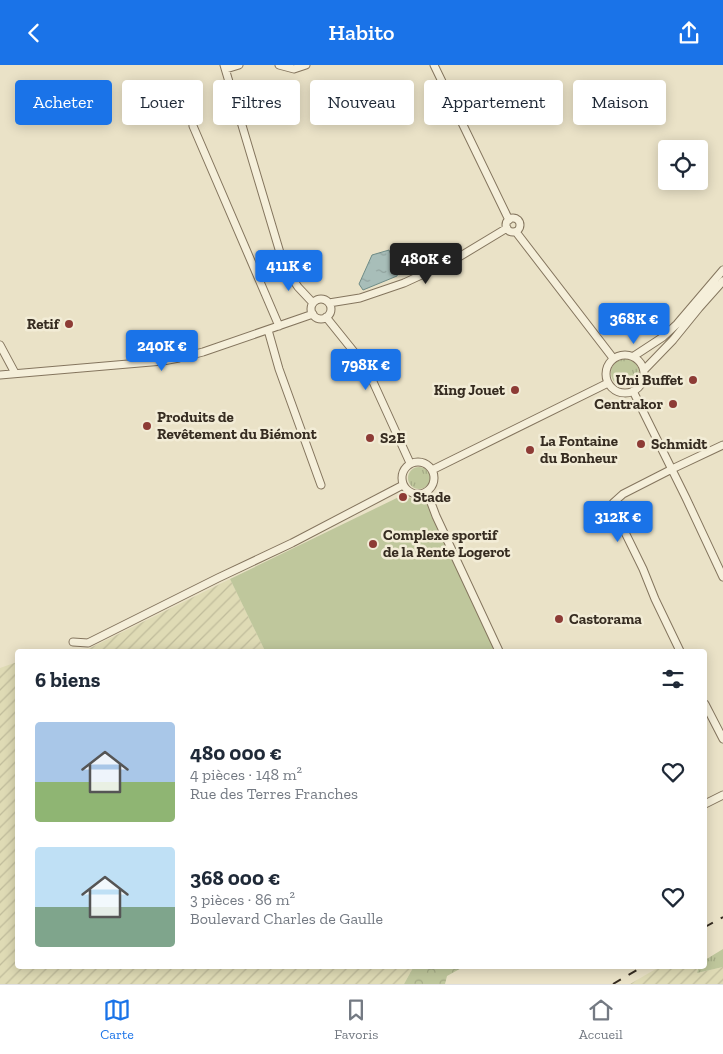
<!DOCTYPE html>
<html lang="fr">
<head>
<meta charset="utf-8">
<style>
	body { margin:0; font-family:"Zilla Slab",serif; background:#f2f2f3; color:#1f2937; height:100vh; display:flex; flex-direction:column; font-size:19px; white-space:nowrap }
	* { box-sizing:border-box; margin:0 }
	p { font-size:16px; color:#747a83 }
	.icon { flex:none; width:28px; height:28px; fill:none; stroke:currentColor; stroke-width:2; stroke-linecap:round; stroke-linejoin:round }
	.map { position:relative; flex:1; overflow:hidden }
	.side { position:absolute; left:15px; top:584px; width:692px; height:320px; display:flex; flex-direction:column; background:#fff; border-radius:5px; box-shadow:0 2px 12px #0003 }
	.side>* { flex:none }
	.guide { position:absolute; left:15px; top:15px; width:694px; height:45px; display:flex; gap:10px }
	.controls { position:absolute; left:658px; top:75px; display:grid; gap:10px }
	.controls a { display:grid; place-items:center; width:50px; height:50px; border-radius:5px; background:#fff; box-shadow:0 2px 12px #0003; font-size:25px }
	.price { position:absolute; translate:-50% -42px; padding:0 11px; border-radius:5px; background:#1a73e8; color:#fff; font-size:16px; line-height:32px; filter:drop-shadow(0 1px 2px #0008) }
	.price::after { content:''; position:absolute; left:50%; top:30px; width:15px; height:11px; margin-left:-8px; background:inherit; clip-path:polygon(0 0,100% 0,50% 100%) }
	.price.current { background:#222; color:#fff }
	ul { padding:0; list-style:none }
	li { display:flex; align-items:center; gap:15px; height:125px; padding:0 20px }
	li span { display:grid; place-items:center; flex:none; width:140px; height:100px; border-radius:5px; color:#555 }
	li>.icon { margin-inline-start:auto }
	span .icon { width:60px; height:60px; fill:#fffc; stroke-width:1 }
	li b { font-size:21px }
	h2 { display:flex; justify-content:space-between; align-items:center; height:60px; padding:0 20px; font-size:21px }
	.tag { padding:0 18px; border-radius:5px; background:#fff; box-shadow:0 2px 12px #0003; font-size:18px; line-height:45px }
	.tag.current { background:#1a73e8; color:#fff }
	header { display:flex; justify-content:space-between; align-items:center; height:65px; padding:0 20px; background:#1a73e8; color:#fff; font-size:22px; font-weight:600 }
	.tabs { display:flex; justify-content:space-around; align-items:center; height:70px; border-top:1px solid #e0e1e3; background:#fff; font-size:14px; color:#747a83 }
	.tabs a { display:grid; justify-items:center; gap:2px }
	.tabs .current { color:#1a73e8 }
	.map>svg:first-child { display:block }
	.farmland { fill:url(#farmland-furrows) }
	.grass { fill:url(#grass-tufts) }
	.forest { fill:url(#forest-crowns) }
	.pitch { fill:#bfc79c }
	.water { fill:url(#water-ripples); stroke:#6f8c87 }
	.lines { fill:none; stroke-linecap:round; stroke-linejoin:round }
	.minor-casing { stroke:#84755e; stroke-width:9 }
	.minor { stroke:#f5efda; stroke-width:7 }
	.rail { stroke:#362c21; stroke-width:2; stroke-dasharray:9 9; stroke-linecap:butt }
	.poi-dot { fill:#8d3b35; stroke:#f2ecd6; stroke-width:2 }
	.labels { text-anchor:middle; stroke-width:5; stroke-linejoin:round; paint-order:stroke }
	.poi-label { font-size:15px; font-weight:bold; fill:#362c21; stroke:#f2ecd6; text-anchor:start }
</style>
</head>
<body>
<header><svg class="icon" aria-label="back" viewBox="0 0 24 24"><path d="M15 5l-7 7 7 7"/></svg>Habito<svg class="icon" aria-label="share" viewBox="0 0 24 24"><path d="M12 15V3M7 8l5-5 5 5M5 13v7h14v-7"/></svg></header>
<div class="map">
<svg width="723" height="919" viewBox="0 0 723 919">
	<defs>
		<pattern id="farmland-furrows" width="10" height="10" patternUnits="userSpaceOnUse" patternTransform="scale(1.25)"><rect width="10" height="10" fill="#dfdbb5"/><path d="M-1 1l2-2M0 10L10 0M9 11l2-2" fill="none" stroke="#c0bc9b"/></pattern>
		<pattern id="grass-tufts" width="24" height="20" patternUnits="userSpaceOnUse" patternTransform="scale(1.25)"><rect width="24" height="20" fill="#bfc79c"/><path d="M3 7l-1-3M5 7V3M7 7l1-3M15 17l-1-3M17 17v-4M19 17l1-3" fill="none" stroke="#a5ab86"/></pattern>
		<pattern id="forest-crowns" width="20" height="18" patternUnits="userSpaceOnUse" patternTransform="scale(1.25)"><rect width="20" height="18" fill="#bfc79c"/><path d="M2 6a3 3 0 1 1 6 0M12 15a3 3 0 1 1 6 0" fill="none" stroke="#a5ab86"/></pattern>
		<pattern id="water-ripples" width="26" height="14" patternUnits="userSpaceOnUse" patternTransform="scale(1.25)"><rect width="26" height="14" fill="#a8beb9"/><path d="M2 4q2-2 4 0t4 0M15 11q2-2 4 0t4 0" fill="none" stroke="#91a39f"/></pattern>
	</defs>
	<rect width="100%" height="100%" fill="#eae2c7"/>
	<path class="farmland" d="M230,514l35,72h-181z
		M17,597l1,304h396l-10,18h-404v-316z
		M661,901h38l-2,7 26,-6v17h-93z"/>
	<path class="grass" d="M611 308a14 14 0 1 1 28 0a14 14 0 1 1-28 0Z
		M408 413a11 11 0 1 1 22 0a11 11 0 1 1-22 0Z
		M723,884v18l-26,6 2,-7h6v-6z"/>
	<path class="forest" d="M414,901h51l-18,10 -2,8h-41z"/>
	<path class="pitch" d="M403,430l25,10 67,146h-230l-35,-72z"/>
	<path class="water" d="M389,185l9,23 -1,3 -34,14 -4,-6 13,-29z"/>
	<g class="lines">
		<g class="minor-casing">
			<path id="minor" d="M224,0l60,201 14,21 15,16
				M279,0l15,4 12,-4
				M434,0l75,155
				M226,4l13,-4
				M193,61l86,200
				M506 160a7 7 0 1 1 14 0a7 7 0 1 1-14 0Z
				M516,167l97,126
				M311 244a10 10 0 1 1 20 0a10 10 0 1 1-20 0Z
				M329,238l31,-5 44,-15 50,-23 53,-32
				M326,252l33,41 10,15 41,90
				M268,265l11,39 42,116
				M0,280l15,28
				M606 309a19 19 0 1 1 38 0a19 19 0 1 1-38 0Z
				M634,291l29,-19 14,-13 46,-54
				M644,305l29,-30 26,-32 24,-27
				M0,310l163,-14 16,-3 24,-6 110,-38
				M633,326l53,107 37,79
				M402 413a16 16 0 1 1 32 0a16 16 0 1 1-32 0Z
				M432,405l176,-87
				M427,427l9,24 63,135
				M73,577l15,1 130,-65 74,-35 111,-58
				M680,586l-25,-52 -12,-30 -28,-57 -2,-9 10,-9 49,-25 51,-24
				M705,639l18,35
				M705,739l18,-9"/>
		</g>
		<use href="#minor" class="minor"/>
		<path class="rail" d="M705,862l18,-10
			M613,919l31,-18"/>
	</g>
	<g class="poi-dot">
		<circle cx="69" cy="259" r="5"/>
		<circle cx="693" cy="315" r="5"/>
		<circle cx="515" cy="325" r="5"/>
		<circle cx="673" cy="339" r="5"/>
		<circle cx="147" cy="361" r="5"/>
		<circle cx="370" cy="373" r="5"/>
		<circle cx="641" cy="379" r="5"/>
		<circle cx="530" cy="385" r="5"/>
		<circle cx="403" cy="432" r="5"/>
		<circle cx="373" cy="479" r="5"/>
		<circle cx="559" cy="554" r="5"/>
	</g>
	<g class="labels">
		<g class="poi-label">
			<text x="59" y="264" text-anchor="end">Retif</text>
			<text x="683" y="320" text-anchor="end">Uni Buffet</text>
			<text x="505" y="330" text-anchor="end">King Jouet</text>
			<text x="663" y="344" text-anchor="end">Centrakor</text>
			<text x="157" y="357">Produits de<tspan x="157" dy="17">Revêtement du Biémont</tspan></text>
			<text x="380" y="378">S2E</text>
			<text x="540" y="381">La Fontaine<tspan x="540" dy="17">du Bonheur</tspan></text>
			<text x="651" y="384">Schmidt</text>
			<text x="413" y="437">Stade</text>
			<text x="383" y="475">Complexe sportif<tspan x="383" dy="17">de la Rente Logerot</tspan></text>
			<text x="569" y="559">Castorama</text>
		</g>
	</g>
</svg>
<div class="controls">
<a><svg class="icon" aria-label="locate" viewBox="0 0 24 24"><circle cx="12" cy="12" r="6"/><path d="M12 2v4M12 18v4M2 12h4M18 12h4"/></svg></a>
</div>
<b class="price current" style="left:426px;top:220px">480K €</b>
<b class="price" style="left:289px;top:227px">411K €</b>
<b class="price" style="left:634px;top:280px">368K €</b>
<b class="price" style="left:162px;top:307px">240K €</b>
<b class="price" style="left:366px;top:326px">798K €</b>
<b class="price" style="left:618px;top:478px">312K €</b>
<div class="guide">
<a class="tag current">Acheter</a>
<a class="tag">Louer</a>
<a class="tag">Filtres</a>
<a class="tag">Nouveau</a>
<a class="tag">Appartement</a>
<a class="tag">Maison</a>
</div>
<section class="side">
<h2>6 biens<svg class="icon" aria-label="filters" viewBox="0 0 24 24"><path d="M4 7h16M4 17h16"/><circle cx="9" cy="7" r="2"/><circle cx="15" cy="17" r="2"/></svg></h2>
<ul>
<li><span style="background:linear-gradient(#a9c7e8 60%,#8fb573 0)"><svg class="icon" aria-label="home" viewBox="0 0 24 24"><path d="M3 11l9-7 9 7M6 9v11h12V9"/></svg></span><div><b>480 000 €</b><p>4 pièces · 148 m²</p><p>Rue des Terres Franches</p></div><svg class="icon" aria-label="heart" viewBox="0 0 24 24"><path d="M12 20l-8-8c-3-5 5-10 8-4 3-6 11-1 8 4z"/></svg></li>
<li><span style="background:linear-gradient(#bfe0f5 60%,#7fa58c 0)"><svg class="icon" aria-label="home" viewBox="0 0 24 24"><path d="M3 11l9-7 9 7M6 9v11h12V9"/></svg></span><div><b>368 000 €</b><p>3 pièces · 86 m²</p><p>Boulevard Charles de Gaulle</p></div><svg class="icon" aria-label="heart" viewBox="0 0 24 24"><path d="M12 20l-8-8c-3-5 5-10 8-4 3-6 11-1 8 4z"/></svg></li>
</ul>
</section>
</div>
<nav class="tabs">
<a class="current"><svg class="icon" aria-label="map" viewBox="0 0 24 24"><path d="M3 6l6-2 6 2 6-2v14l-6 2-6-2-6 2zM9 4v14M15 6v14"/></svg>Carte</a>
<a><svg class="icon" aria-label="saved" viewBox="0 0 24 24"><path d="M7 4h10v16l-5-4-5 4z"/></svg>Favoris</a>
<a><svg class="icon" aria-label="home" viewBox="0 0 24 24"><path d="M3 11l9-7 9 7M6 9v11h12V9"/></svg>Accueil</a>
</nav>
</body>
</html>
